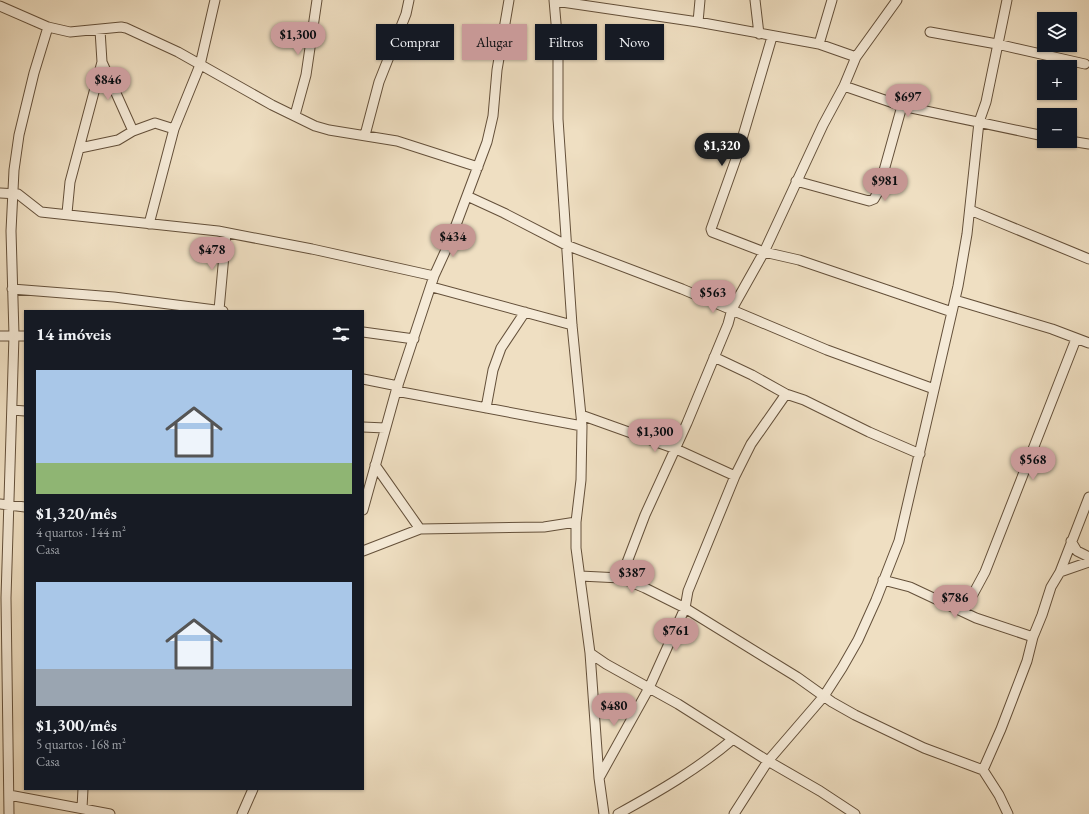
<!DOCTYPE html>
<html lang="pt">
<head>
<meta charset="utf-8">
<style>
	body { margin:0; font-family:"EB Garamond",serif; background:#242831; color:#f1f3f6; height:100vh; display:flex; flex-direction:column; font-size:15px; white-space:nowrap }
	* { box-sizing:border-box; margin:0 }
	p { font-size:13px; color:#9ea1a6 }
	.icon { flex:none; width:22px; height:22px; fill:none; stroke:currentColor; stroke-width:2; stroke-linecap:round; stroke-linejoin:round }
	.map { position:relative; flex:1; overflow:hidden }
	.drawer { position:absolute; left:24px; top:310px; width:340px; height:480px; display:flex; flex-direction:column; background:#171b24; border-radius:0px; box-shadow:0 1px 3px #0004 }
	.drawer>* { flex:none }
	.banner { position:absolute; left:376px; top:24px; width:380px; height:36px; display:flex; gap:8px }
	.tools { position:absolute; left:1037px; top:12px; display:grid; gap:8px }
	.tools a { display:grid; place-items:center; width:40px; height:40px; border-radius:0px; background:#171b24; box-shadow:0 1px 3px #0004; font-size:20px }
	.price { position:absolute; translate:-50% -34px; padding:0 9px; border-radius:14px; background:#c59692; color:#111; font-size:13px; line-height:26px; filter:drop-shadow(0 1px 2px #0008) }
	.price::after { content:''; position:absolute; left:50%; top:24px; width:12px; height:9px; margin-left:-6px; background:inherit; clip-path:polygon(0 0,100% 0,50% 100%) }
	.price.on { background:#222; color:#fff }
	ul { padding:0; list-style:none }
	li { display:grid; align-content:center; gap:8px; height:212px; padding:0 12px }
	li span { display:grid; place-items:center; height:124px; border-radius:0px; color:#555 }
	li>.icon { margin-inline-start:auto }
	span .icon { width:72px; height:72px; fill:#fffc; stroke-width:1 }
	li b { font-size:17px }
	h2 { display:flex; justify-content:space-between; align-items:center; height:48px; padding:0 12px; font-size:17px }
	.chip { padding:0 14px; border-radius:0px; background:#171b24; box-shadow:0 1px 3px #0004; font-size:14px; line-height:36px }
	.chip.on { background:#c59692; color:#111 }
	.map>svg:first-child { display:block }
	.lines { fill:none; stroke-linecap:round; stroke-linejoin:round }
	.minor-casing { stroke:#64503a; stroke-width:11 }
	.minor { stroke:#f5ead7; stroke-width:9 }
</style>
</head>
<body>
<div class="map">
<svg width="1089" height="814" viewBox="0 0 1089 814">
	<rect width="100%" height="100%" fill="#efdfc2"/>
	<filter id="stains"><feTurbulence type="fractalNoise" baseFrequency=".005" numOctaves="4"/><feColorMatrix values="0 0 0 0 .2 0 0 0 0 .09 0 0 0 0 .02 0 0 0 .5 -.17"/></filter>
	<radialGradient id="worn" r=".72"><stop offset=".6" stop-color="#630" stop-opacity="0"/><stop offset="1" stop-color="#630" stop-opacity=".3"/></radialGradient>
	<g class="lines">
		<g class="minor-casing">
			<path id="minor" d="M554,0l4,46v73l14,206 10,101 -1,54 -5,42v26l14,105 9,125 5,36
				M755,0l4,34
				M555,1l143,21 121,22 37,13 41,-57
				M0,6l48,21 22,5 51,-5 5,1 52,24 94,53 43,21 14,4 68,11 81,26
				M698,22l2,-22
				M930,32l67,12 88,20
				M772,37l-35,119 -26,73 1,3 52,20 35,8 153,52
				M819,44l13,-44
				M102,62l31,69
				M844,86l58,20 142,30
				M295,115l11,-40 11,-75
				M365,135l14,-53 27,-68 3,-14
				M1070,141l19,3
				M80,148l38,-8 15,-9 22,-8 19,6
				M796,181l73,20 5,-2 4,-7 24,-86
				M0,193l18,1 23,18 177,19 94,18 122,27
				M467,196l37,17 62,32 116,44 145,61 107,39
				M970,210l119,49
				M67,213l3,-31 32,-120 -2,-32
				M149,224l25,-95 26,-64 15,-65
				M432,287l140,38
				M12,289l102,8 109,14
				M955,300l97,29 37,14
				M219,310l7,-77
				M363,332l51,7
				M0,336h25
				M714,357l38,18 34,19 18,6 65,32 51,22
				M363,379l35,7
				M396,391l186,35
				M486,408l7,-38 8,-22 24,-36
				M12,410l13,1
				M581,415l95,34 59,27
				M363,427l22,1
				M375,465l45,64
				M0,504l25,3
				M363,510l33,-119 38,-115 16,-35 37,-99 6,-26 4,-46 12,-70
				M1071,541l6,10 12,6
				M363,551l57,-22 124,-2 32,-5
				M1060,572l29,-10
				M580,576l41,2 24,10 40,20 112,69 35,25 23,13 69,33 59,22 16,25 9,19
				M621,578l24,-63 42,-92 41,-99 4,-15 32,-57 59,-127 21,-39 12,-29
				M883,580l27,7 66,31 57,19
				M964,611l21,-39 91,-233
				M590,653l16,11 72,40 90,57 52,30 35,23
				M983,770l18,-41 26,-68 6,-24 9,-22 9,-28 9,-15 29,-75
				M599,778l50,-90 36,-80 3,-17 47,-115 16,-32 35,-50
				M9,795l101,19
				M82,808l1,-19
				M9,814l-3,-216 8,-263 -3,-104 3,-61 5,-35 15,-62 14,-46
				M242,814l11,-25
				M618,814c40,-22 80,-45 115,-75
				M734,814l34,-53 56,-65 18,-28 16,-28 18,-40 23,-59 59,-255 9,-52 12,-112 7,-20 21,-102"/>
		</g>
		<use href="#minor" class="minor"/>
	</g>
	<rect width="100%" height="100%" filter="url(#stains)"/>
	<rect width="100%" height="100%" fill="url(#worn)"/>
</svg>
<div class="tools">
<a><svg class="icon" aria-label="layers" viewBox="0 0 24 24"><path d="M12 4l9 5-9 5-9-5zM3 14l9 5 9-5"/></svg></a>
<a>+</a>
<a>−</a>
</div>
<b class="price" style="left:298px;top:56px">$1,300</b>
<b class="price" style="left:108px;top:101px">$846</b>
<b class="price" style="left:908px;top:118px">$697</b>
<b class="price on" style="left:722px;top:167px">$1,320</b>
<b class="price" style="left:885px;top:202px">$981</b>
<b class="price" style="left:453px;top:258px">$434</b>
<b class="price" style="left:212px;top:271px">$478</b>
<b class="price" style="left:713px;top:314px">$563</b>
<b class="price" style="left:655px;top:453px">$1,300</b>
<b class="price" style="left:1033px;top:481px">$568</b>
<b class="price" style="left:632px;top:594px">$387</b>
<b class="price" style="left:955px;top:619px">$786</b>
<b class="price" style="left:676px;top:652px">$761</b>
<b class="price" style="left:614px;top:727px">$480</b>
<div class="banner">
<a class="chip">Comprar</a>
<a class="chip on">Alugar</a>
<a class="chip">Filtros</a>
<a class="chip">Novo</a>
</div>
<section class="drawer">
<h2>14 imóveis<svg class="icon" aria-label="filters" viewBox="0 0 24 24"><path d="M4 7h16M4 17h16"/><circle cx="9" cy="7" r="2"/><circle cx="15" cy="17" r="2"/></svg></h2>
<ul>
<li><span style="background:linear-gradient(#a9c7e8 75%,#8fb573 0)"><svg class="icon" aria-label="home" viewBox="0 0 24 24"><path d="M3 11l9-7 9 7M6 9v11h12V9"/></svg></span><div><b>$1,320/mês</b><p>4 quartos · 144 m²</p><p>Casa</p></div></li>
<li><span style="background:linear-gradient(#a9c7e8 70%,#9aa5b1 0)"><svg class="icon" aria-label="home" viewBox="0 0 24 24"><path d="M3 11l9-7 9 7M6 9v11h12V9"/></svg></span><div><b>$1,300/mês</b><p>5 quartos · 168 m²</p><p>Casa</p></div></li>
</ul>
</section>
</div>
</body>
</html>
